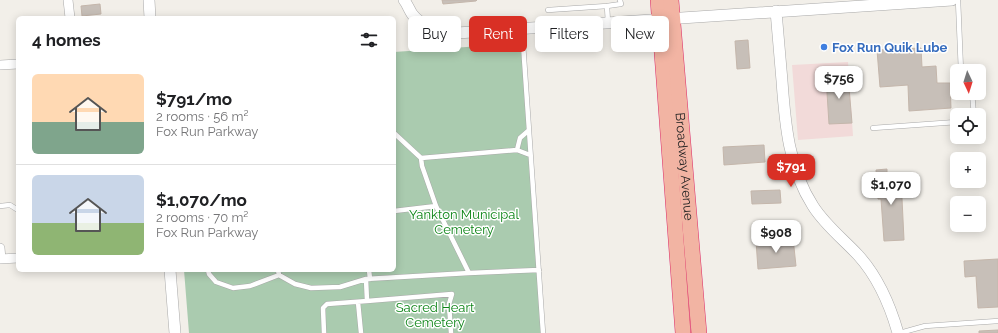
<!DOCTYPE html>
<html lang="en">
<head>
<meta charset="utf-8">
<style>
	body { margin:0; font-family:Raleway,sans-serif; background:#f2f2f2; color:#202124; height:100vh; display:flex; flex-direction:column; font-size:15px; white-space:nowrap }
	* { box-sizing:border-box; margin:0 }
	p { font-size:13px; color:#757577 }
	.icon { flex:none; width:22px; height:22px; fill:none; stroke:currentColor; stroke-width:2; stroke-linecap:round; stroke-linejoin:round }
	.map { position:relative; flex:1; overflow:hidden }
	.panel { position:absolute; left:16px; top:16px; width:380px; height:256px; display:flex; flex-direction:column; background:#fff; border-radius:6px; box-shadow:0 2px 10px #0003 }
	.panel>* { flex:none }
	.guide { position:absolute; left:408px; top:16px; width:380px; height:36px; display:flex; gap:8px }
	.needle { width:26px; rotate:176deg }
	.fabs { position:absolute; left:950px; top:64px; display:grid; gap:8px }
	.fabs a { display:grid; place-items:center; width:36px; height:36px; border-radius:6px; background:#fff; box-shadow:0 2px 10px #0003; font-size:20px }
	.price { position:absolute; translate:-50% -34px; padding:0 9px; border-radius:8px; background:#fff; color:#222; font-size:13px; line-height:26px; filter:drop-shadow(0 1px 2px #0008) }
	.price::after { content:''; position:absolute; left:50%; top:24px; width:12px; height:9px; margin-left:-6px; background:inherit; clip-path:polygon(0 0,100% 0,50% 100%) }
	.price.active { background:#d93025; color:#fff }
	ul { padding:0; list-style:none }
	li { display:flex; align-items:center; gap:12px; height:100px; padding:0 16px }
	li+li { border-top:1px solid #e0e0e0 }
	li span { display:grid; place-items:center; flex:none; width:112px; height:80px; border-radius:6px; color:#555 }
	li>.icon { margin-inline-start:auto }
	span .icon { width:48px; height:48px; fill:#fffc; stroke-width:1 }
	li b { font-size:17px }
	h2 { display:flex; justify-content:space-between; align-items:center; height:48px; padding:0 16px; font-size:17px }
	.chip { padding:0 14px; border-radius:6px; background:#fff; box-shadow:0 2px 10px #0003; font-size:14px; line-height:36px }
	.chip.active { background:#d93025; color:#fff }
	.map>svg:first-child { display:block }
	.commercial { fill:#f2dad9 }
	.cemetery { fill:#aacbaf }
	.building { fill:#c7bfb8; stroke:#c4b6ab }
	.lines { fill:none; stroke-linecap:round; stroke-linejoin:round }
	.service-casing { stroke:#a9a9a9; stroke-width:5.5 }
	.minor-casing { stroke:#a9a9a9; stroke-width:10 }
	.tertiary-casing { stroke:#a9a9a9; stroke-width:12 }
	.trunk-casing { stroke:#dc2a67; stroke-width:16 }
	.service { stroke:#fff; stroke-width:4.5 }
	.minor { stroke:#fff; stroke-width:9 }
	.tertiary { stroke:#fff; stroke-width:11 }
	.trunk { stroke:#f2b4a3; stroke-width:15 }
	.shop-dot { fill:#3f7fe0; stroke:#fff; stroke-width:1.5 }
	.labels { text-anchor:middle; stroke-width:3; stroke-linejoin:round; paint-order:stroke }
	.shop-label { font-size:13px; font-weight:bold; fill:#366cbe; stroke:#fff; text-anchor:start }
	.street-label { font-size:13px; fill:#222; stroke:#fff }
	.park-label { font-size:13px; fill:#0c8416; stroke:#fff }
</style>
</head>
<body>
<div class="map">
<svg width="998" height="333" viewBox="0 0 998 333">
	<rect width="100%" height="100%" fill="#f2efe9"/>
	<path class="commercial" d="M848,62l5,74 -55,4 -6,-75z"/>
	<path class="cemetery" d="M523,43l20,290h-354l-5,-63h210v-218z"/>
	<path class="building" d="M442,0h35l-1,1 -33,3z
		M100,4l1,10 -19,2 -1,-10z
		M748,40l2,28 -13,1 -2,-28z
		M921,48l1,19 14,-1 1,17h13l1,25 -42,3 -1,-26 -28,2 -3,-37z
		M848,76l4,47 -23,1 -3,-47z
		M764,145l1,17 -41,3 -1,-18z
		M887,169v10l14,-1 3,62 -20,1 -3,-42h-3l-2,-29z
		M780,190l1,13 -29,1 -1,-13z
		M793,238l3,28 -38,3 -2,-28z
		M998,259v48l-20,1 -2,-32 -11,1 -1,-16z
		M998,330v3h-19v-2z"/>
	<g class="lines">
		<g class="service-casing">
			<path id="service" d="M958,0l3,71
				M607,6l14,-2 -1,-4
				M548,10l59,-4 1,17
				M522,29l21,304
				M972,93l2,22
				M873,128l84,-6
				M394,133l27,25 96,-8 13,5
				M517,150l3,-12 8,-7
				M421,158l1,8 14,40 33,67 70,-3
				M0,206l10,-1 8,5
				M394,211l42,-5
				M208,270l1,4 7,8 17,6 17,-2 29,-11
				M278,270l1,5 16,9 16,4 29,-1 26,-8 103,-6
				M369,270l1,9
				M366,279l1,22
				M358,302l3,31
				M324,333l-1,-25 4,-4 40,-3 85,-7 -3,10 2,29
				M900,333l25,-7 73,-5"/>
		</g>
		<g class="minor-casing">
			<path id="minor" d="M68,0l2,18
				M0,65l18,-1
				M0,248l1,11
				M0,259l18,-1"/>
		</g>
		<g class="tertiary-casing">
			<path id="tertiary" d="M149,0l1,18
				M404,0c3,4 5,9 8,14 11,14 28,18 45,19l495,-33
				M776,11c2,23 4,47 6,70 3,43 7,88 31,125 12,19 30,33 45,49 20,22 32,50 40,78
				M170,270l5,63"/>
		</g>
		<g class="trunk-casing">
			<g id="trunk">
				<path d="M658,0l25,333"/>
				<path id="s1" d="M671,0l28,333"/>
			</g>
		</g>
		<use href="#service" class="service"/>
		<use href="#minor" class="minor"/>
		<use href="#tertiary" class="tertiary"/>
		<use href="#trunk" class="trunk"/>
	</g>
	<circle class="shop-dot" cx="824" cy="47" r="4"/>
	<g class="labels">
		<g class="shop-label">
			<text x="832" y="52">Fox Run Quik Lube</text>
		</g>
		<g class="street-label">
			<text dy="5" stroke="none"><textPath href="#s1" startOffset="167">Broadway Avenue</textPath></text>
		</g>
		<g class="park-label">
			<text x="464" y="219">Yankton Municipal<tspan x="464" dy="15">Cemetery</tspan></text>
			<text x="435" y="312">Sacred Heart<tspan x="435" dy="15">Cemetery</tspan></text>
		</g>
	</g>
</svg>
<div class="fabs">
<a><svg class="needle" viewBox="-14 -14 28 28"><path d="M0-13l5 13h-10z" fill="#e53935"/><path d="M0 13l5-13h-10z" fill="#757577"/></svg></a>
<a><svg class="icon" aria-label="locate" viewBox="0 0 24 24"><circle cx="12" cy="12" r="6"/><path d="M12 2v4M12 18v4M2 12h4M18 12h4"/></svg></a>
<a>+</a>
<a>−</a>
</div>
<b class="price" style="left:839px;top:100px">$756</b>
<b class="price active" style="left:791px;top:188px">$791</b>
<b class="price" style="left:891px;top:206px">$1,070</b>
<b class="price" style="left:776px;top:254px">$908</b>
<div class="guide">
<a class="chip">Buy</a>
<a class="chip active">Rent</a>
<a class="chip">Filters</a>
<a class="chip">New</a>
</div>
<section class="panel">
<h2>4 homes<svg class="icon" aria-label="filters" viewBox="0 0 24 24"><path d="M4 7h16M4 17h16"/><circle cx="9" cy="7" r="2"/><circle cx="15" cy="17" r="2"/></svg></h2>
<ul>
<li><span style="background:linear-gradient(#ffd9b3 60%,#7fa58c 0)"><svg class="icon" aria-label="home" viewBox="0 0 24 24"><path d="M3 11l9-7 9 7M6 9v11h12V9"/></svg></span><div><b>$791/mo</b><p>2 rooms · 56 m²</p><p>Fox Run Parkway</p></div></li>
<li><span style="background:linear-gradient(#c9d6e8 60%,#8fb573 0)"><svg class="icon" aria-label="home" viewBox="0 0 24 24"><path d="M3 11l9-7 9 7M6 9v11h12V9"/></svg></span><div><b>$1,070/mo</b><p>2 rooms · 70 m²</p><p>Fox Run Parkway</p></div></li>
</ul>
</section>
</div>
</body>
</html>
